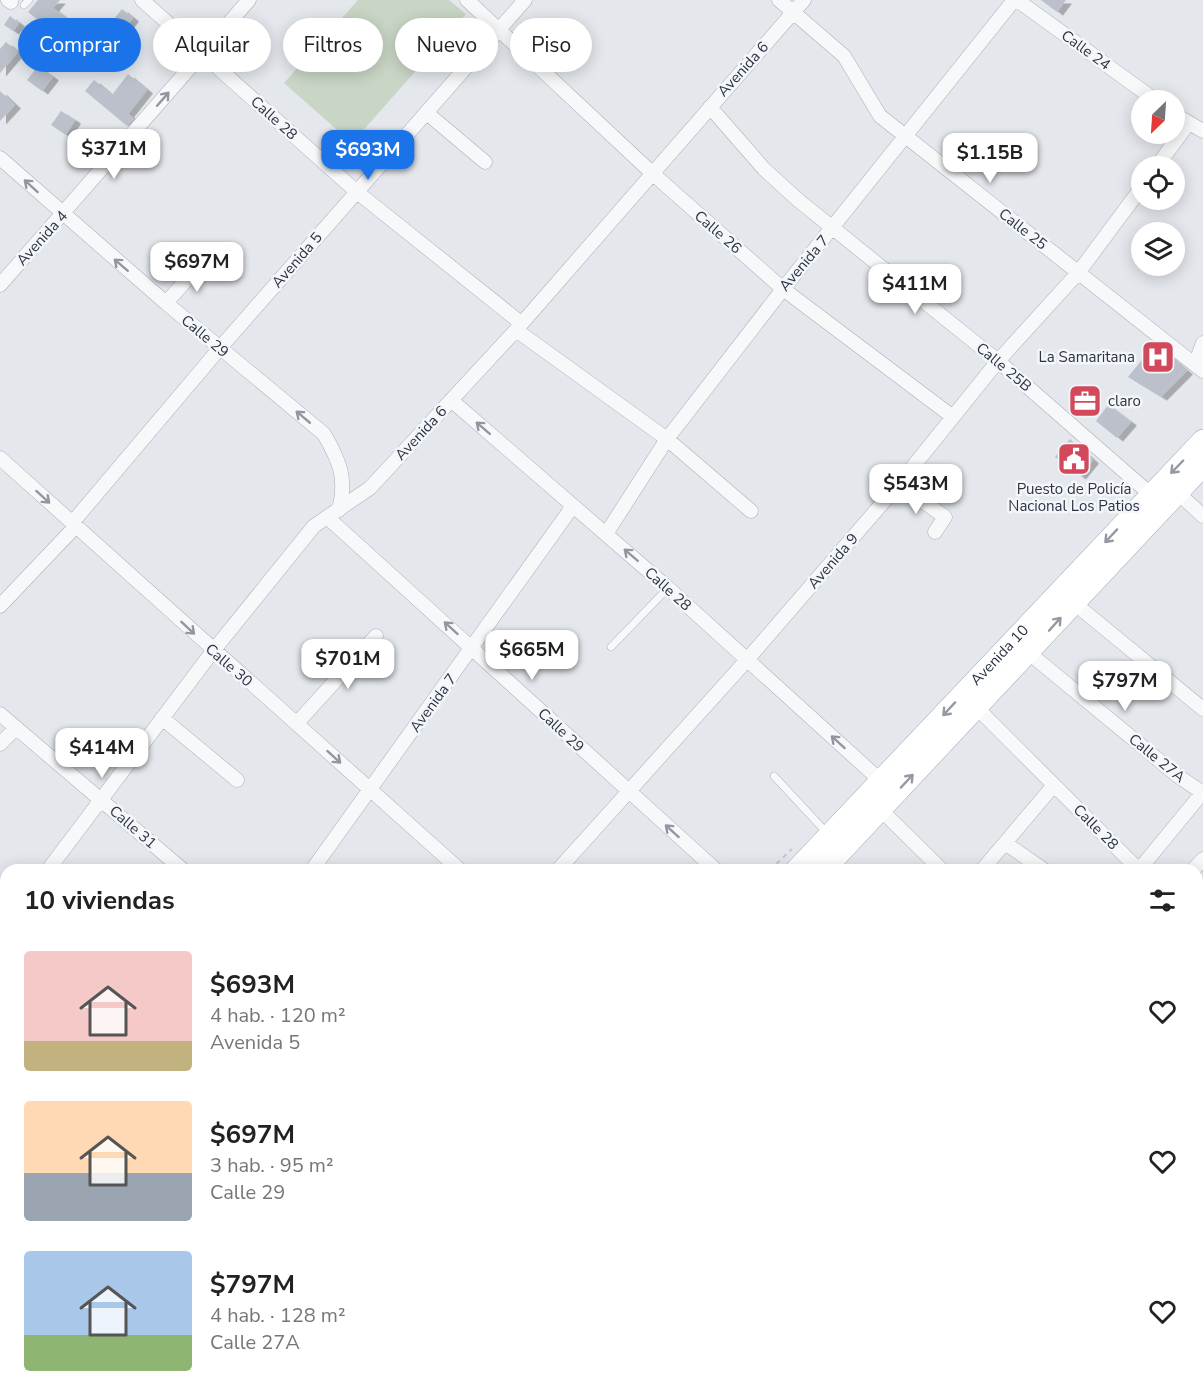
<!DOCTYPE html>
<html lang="es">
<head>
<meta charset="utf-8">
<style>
	body { margin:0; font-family:"Nunito Sans",sans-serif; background:#f2f2f2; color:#222; height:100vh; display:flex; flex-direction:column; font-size:22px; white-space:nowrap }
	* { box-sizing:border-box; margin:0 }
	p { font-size:20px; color:#767676 }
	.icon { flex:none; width:33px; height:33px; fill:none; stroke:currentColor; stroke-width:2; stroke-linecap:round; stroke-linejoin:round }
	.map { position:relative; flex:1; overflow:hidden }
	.panel { position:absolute; left:0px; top:864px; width:1203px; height:534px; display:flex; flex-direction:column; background:#fff; border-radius:18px 18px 0 0; box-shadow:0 3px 15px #0003 }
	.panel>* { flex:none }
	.hud { position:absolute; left:18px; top:18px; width:600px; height:54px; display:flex; gap:12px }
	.needle { width:39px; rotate:205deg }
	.tools { position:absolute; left:1131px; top:90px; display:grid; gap:12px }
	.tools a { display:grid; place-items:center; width:54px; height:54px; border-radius:50%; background:#fff; box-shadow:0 3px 15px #0003; font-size:30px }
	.price { position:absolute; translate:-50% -51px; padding:0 14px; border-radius:12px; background:#fff; color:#222; font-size:20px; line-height:39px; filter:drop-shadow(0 2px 3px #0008) }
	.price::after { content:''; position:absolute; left:50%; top:36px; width:18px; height:14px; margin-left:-9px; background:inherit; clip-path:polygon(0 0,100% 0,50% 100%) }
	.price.selected { background:#1a73e8; color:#fff }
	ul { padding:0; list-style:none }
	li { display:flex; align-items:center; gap:18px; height:150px; padding:0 24px }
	li span { display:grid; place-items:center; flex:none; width:168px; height:120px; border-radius:6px; color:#555 }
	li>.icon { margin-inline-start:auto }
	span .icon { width:72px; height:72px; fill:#fffc; stroke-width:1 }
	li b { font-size:26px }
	h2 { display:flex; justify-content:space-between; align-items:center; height:72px; padding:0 24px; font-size:26px }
	.tag { padding:0 21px; border-radius:27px; background:#fff; box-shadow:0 3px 15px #0003; font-size:21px; line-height:54px }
	.tag.selected { background:#1a73e8; color:#fff }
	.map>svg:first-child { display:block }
	.green { fill:#c9d6c5 }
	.building { fill:#bbc0ca; filter:url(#shadow) }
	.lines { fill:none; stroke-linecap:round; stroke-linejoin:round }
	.service-casing { stroke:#a9aeb7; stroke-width:8 }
	.minor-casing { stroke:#a9aeb7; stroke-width:15 }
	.primary-casing { stroke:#a3abb8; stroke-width:22 }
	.path { stroke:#c2c5cb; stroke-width:2; stroke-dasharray:4.5 4.5; stroke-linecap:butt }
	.service { stroke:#f7f8fa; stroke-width:7 }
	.minor { stroke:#f7f8fa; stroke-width:14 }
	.primary { stroke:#fff; stroke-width:21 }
	.oneway { stroke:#9196a0 }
	.oneway2 { stroke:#959aa2 }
	.labels { text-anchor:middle; stroke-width:5; stroke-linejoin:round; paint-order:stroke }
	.street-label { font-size:15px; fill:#2b3445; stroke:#f4f6f9 }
	.poi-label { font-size:15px; fill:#2b3445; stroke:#f4f6f9; text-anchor:end }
</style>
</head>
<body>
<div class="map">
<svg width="1203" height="1398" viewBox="0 0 1203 1398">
	<defs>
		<filter id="shadow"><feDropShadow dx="6" dy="3.5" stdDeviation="0" flood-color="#0004"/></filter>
	</defs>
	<rect width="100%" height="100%" fill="#e4e7ec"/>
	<path class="green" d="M358,0h91l17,14 -114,129 -68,-60z
		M1076,1392h57l6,6h-57z"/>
	<path class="building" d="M38,0h22l-7,8 17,13 -11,15 3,2 -6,10 -13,-8 7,-10 -22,-18z
		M1041,0h25l-9,12z
		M122,9l11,9 -13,17 -11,-10z
		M10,16l9,7 -6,8 -9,-6z
		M171,39l16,13 -11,14 -17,-14z
		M6,42l12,10 -18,21v-24z
		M38,66l15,11 -11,14 -15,-11z
		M128,74l19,16 -19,24 6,5 -7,7 -42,-35 9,-11 18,15z
		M0,91l15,14 -15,16z
		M61,111l14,9 -9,15 -15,-10z
		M97,143l7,7 -9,10 -7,-6z
		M1155,344l32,27 -26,26 -33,-20z
		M1108,405l23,17 -14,16 -21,-17z
		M1070,439l23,21 -13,16 -25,-19z"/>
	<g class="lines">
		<g class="service-casing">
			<path id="service" d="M24,5l5,-5
				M611,647l57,-59
				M774,776l53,57
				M3,1068l3,-3"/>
		</g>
		<g class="minor-casing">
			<path id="minor" d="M8,0l3,2
				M142,0l215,192 164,131
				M467,0l185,173 131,116 170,128
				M779,0l65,56 36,60 323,255
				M1017,0l138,100
				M710,107l54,62 34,31 200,161 158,138
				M428,114l57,48
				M1174,114l29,17
				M0,158l166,145 158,131c16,28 23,44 15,76
				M1157,166l31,-42
				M0,285l249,-285
				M166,303l37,-42
				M516,330l151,109 84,72
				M1195,364l8,-21
				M451,400l217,188 213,193
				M0,458l460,412
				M899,484l46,33 -10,15
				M1178,493l25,23
				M327,517l389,353
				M72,523l148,-175 305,-348
				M606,534l61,-95 116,-150 231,-289
				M1074,603l129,106
				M0,606l76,-80
				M1029,653l149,123 25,17
				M976,707l163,163
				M0,714l183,156
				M162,718l75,62
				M297,723l79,-87
				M0,744l16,-16
				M881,810l61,60
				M1005,843l39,27
				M48,870l165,-219 101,-125 56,-38 146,-158 288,-330
				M312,870l261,-364
				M558,870l188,-209 153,-177 99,-123 80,-88 64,-86
				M982,870l72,-85
				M1139,870l64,-78
				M1193,870l10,-11
				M0,935l6,-8
				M1197,944l6,6
				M0,995l6,5
				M0,1301l6,-7
				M11,1392l7,6
				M124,1392l7,6
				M348,1392l7,6
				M714,1392l6,6
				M64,1398l5,-6
				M516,1398l4,-6
				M663,1398l5,-6"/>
		</g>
		<g class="primary-casing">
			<g id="primary">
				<path id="s1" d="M796,870l407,-430"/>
				<path d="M824,870l379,-404"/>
				<path d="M294,1398l6,-6"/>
				<path d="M323,1398l6,-6"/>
			</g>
		</g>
		<path class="path" d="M770,870l22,-21
			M264,1398l6,-6
			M763,1398l12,-6"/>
		<use href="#service" class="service"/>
		<use href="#minor" class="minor"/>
		<use href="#primary" class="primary"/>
	</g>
	<defs><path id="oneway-shaft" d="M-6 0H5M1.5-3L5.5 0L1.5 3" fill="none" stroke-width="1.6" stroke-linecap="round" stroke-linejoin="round" transform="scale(1.5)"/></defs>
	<g class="oneway">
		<use href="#oneway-shaft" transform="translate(163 99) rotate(-49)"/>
		<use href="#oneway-shaft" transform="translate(31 186) rotate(-138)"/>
		<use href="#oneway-shaft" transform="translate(121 265) rotate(-139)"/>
		<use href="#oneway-shaft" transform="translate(303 417) rotate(-140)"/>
		<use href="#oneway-shaft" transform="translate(483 428) rotate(-139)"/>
		<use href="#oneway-shaft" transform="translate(43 497) rotate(42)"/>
		<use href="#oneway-shaft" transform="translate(631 555) rotate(-139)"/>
		<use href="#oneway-shaft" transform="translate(188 628) rotate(43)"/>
		<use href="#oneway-shaft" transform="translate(451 628) rotate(-138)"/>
		<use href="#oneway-shaft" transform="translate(838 742) rotate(-138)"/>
		<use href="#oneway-shaft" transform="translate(334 757) rotate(42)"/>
		<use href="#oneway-shaft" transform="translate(672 831) rotate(-138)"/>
	</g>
	<g class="oneway2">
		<use href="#oneway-shaft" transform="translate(1177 467) rotate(134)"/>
		<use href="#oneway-shaft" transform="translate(1111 536) rotate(133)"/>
		<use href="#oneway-shaft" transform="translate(1055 624) rotate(-48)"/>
		<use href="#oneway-shaft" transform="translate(949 709) rotate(133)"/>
		<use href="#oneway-shaft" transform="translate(907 781) rotate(-47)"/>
	</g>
	<defs>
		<g id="hospital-square" transform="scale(1.725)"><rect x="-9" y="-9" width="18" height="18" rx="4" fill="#d1495b" stroke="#f4f6f9"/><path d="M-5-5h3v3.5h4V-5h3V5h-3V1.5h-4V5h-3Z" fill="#fff"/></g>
		<g id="office-square" transform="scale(1.725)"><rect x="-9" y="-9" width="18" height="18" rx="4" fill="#d1495b" stroke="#f4f6f9"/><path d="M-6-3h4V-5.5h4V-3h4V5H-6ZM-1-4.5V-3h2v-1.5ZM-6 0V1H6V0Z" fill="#fff"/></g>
		<g id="civic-square" transform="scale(1.725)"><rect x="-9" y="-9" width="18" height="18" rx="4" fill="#d1495b" stroke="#f4f6f9"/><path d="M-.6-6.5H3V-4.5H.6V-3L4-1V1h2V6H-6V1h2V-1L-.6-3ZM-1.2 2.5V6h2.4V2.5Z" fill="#fff"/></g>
	</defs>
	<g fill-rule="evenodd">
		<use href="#hospital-square" x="1158" y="357"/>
		<use href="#office-square" x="1085" y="401"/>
		<use href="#civic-square" x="1074" y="459"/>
	</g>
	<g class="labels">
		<g class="street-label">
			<text transform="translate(1086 50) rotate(36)" y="5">Calle 24</text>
			<text transform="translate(743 69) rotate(-48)" y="5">Avenida 6</text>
			<text transform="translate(274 118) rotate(42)" y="5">Calle 28</text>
			<text transform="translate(1023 229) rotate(38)" y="5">Calle 25</text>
			<text transform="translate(718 232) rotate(41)" y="5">Calle 26</text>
			<text transform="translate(42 238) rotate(-48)" y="5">Avenida 4</text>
			<text transform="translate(297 260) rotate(-49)" y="5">Avenida 5</text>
			<text transform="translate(804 263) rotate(-50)" y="5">Avenida 7</text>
			<text transform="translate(205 336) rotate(40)" y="5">Calle 29</text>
			<text transform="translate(1004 367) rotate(40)" y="5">Calle 25B</text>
			<text transform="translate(421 433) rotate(-47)" y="5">Avenida 6</text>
			<text transform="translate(833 561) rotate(-49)" y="5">Avenida 9</text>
			<text transform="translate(668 589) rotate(42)" y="5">Calle 28</text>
			<text dy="5" stroke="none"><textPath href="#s1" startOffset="296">Avenida 10</textPath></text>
			<text transform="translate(229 665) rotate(41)" y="5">Calle 30</text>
			<text transform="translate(433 703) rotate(-54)" y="5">Avenida 7</text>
			<text transform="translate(561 730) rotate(43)" y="5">Calle 29</text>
			<text transform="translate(1157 758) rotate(39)" y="5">Calle 27A</text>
			<text transform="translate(133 827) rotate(41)" y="5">Calle 31</text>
			<text transform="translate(1096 827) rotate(45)" y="5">Calle 28</text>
		</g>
		<g class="poi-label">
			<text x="1135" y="362">La Samaritana</text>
			<text x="1108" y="406" text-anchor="start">claro</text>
			<text x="1074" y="494" text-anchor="middle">Puesto de Policía<tspan x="1074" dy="17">Nacional Los Patios</tspan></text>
		</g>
	</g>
</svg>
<div class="tools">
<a><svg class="needle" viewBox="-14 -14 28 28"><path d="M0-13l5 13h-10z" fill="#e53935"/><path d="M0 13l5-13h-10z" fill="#767676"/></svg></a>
<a><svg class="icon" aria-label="locate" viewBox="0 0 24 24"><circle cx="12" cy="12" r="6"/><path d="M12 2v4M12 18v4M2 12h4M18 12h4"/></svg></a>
<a><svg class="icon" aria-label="layers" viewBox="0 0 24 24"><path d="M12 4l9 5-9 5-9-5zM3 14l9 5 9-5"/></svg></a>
</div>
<b class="price" style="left:114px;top:180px">$371M</b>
<b class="price selected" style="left:368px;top:181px">$693M</b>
<b class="price" style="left:990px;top:184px">$1.15B</b>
<b class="price" style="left:197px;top:293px">$697M</b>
<b class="price" style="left:915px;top:315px">$411M</b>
<b class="price" style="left:916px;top:515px">$543M</b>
<b class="price" style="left:532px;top:681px">$665M</b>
<b class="price" style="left:348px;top:690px">$701M</b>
<b class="price" style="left:1125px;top:712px">$797M</b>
<b class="price" style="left:102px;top:779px">$414M</b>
<div class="hud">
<a class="tag selected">Comprar</a>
<a class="tag">Alquilar</a>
<a class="tag">Filtros</a>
<a class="tag">Nuevo</a>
<a class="tag">Piso</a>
</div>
<section class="panel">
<h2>10 viviendas<svg class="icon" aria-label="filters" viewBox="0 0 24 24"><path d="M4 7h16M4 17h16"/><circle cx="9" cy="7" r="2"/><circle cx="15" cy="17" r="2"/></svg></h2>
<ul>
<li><span style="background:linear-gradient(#f6c9c9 75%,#c2b280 0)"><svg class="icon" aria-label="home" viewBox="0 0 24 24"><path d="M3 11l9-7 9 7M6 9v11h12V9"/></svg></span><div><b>$693M</b><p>4 hab. · 120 m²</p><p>Avenida 5</p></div><svg class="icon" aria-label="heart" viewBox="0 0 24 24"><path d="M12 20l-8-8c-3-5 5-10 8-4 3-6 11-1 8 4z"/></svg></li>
<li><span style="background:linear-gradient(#ffd9b3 60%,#9aa5b1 0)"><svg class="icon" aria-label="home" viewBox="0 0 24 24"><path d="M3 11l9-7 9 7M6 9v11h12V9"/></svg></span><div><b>$697M</b><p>3 hab. · 95 m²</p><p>Calle 29</p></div><svg class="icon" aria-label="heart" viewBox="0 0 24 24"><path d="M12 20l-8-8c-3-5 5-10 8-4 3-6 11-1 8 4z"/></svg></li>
<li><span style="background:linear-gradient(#a9c7e8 70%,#8fb573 0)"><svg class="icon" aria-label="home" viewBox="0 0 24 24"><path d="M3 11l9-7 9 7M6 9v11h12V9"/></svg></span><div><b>$797M</b><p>4 hab. · 128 m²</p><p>Calle 27A</p></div><svg class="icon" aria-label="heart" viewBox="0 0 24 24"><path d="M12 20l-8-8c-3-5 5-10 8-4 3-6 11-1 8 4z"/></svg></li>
</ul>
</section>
</div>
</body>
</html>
